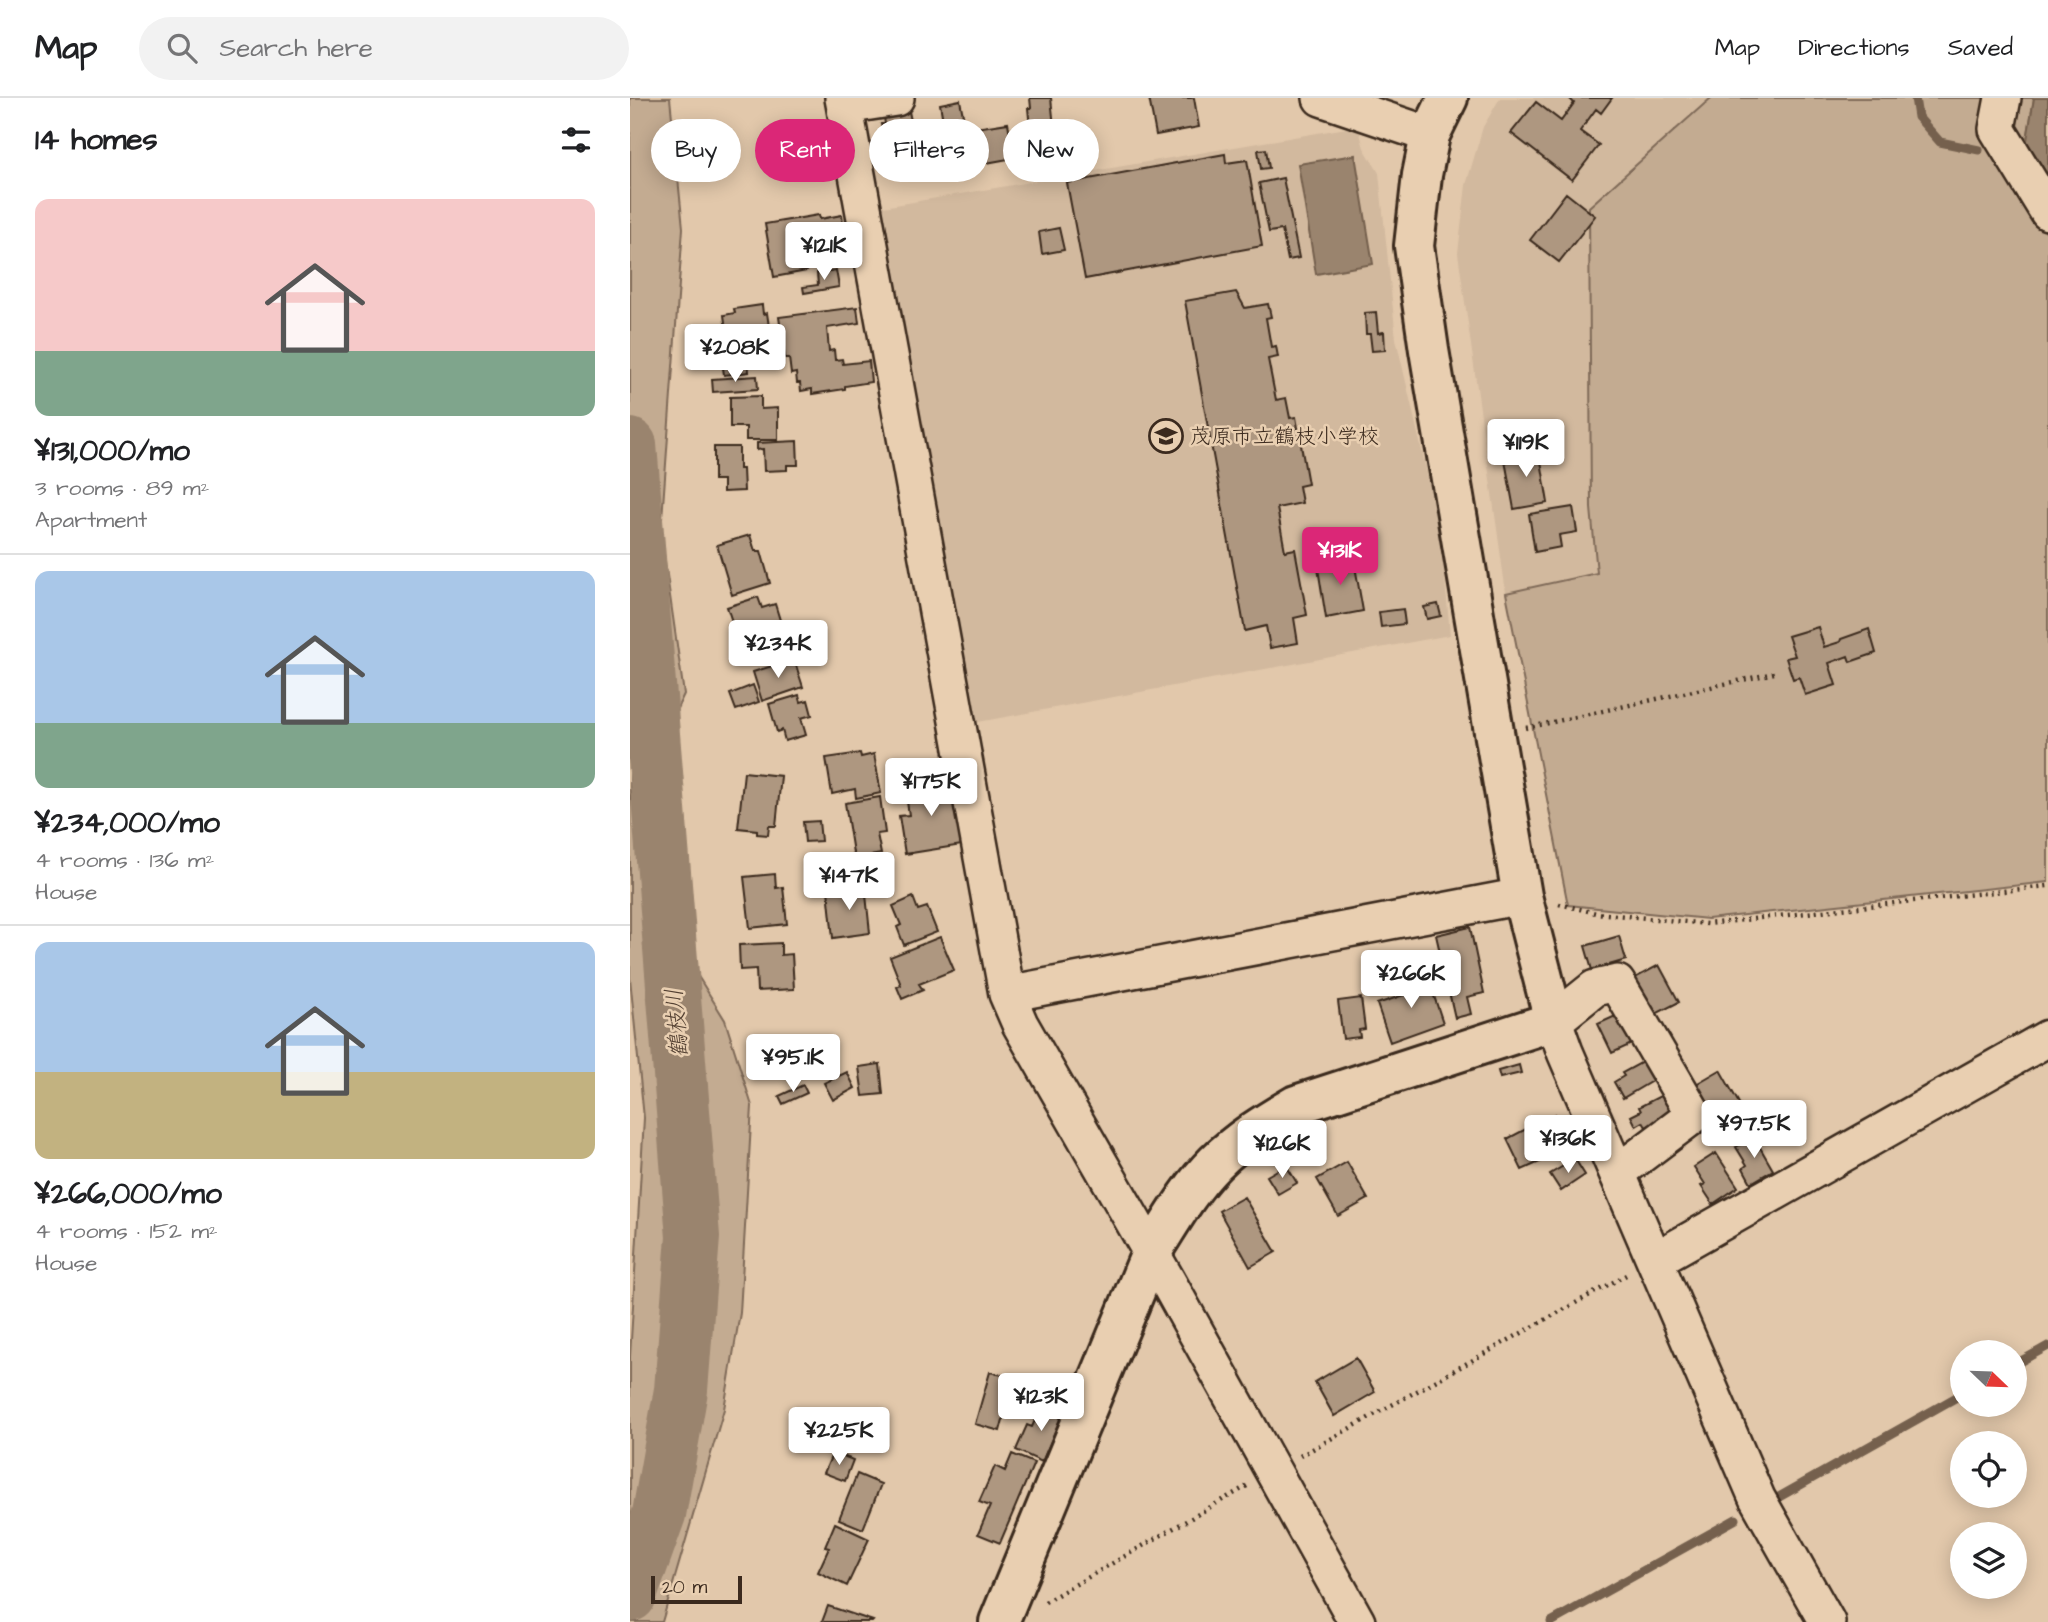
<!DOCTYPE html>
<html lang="en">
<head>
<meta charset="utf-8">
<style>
	body { margin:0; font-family:"Architects Daughter","Klee One",sans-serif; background:#f2f2f2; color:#202124; height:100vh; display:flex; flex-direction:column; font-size:26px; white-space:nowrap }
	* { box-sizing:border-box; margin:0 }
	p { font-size:23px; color:#757577 }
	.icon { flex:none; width:38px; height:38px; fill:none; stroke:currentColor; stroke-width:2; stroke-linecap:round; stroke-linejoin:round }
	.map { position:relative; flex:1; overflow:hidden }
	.panel { display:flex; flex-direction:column; background:#fff; width:630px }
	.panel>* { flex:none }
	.guide { position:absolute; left:21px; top:21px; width:665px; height:63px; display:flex; gap:14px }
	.needle { width:46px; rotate:113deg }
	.fabs { position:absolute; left:1320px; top:1242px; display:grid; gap:14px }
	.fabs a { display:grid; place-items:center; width:77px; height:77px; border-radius:50%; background:#fff; box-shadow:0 4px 18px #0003; font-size:35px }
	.scale { position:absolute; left:21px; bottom:18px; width:91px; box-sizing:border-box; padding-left:7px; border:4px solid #3b2a1e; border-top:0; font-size:19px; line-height:24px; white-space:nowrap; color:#3b2a1e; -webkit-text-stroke:5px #e9cfb1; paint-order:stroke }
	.price { position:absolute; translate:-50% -60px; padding:0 16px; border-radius:7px; background:#fff; color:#222; font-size:23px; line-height:46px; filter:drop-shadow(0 2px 4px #0008) }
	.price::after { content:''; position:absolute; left:50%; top:42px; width:21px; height:16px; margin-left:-10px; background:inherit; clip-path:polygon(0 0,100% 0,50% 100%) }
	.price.on { background:#db2777; color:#fff }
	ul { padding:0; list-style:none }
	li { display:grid; align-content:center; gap:14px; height:371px; padding:0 35px }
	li+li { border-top:2px solid #e0e0e0 }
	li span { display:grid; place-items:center; height:217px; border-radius:14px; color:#555 }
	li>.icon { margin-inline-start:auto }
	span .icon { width:126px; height:126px; fill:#fffc; stroke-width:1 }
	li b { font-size:30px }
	h2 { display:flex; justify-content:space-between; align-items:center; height:84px; padding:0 35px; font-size:30px }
	.pill { padding:0 24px; border-radius:32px; background:#fff; box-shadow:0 4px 18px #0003; font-size:24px; line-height:63px }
	.pill.on { background:#db2777; color:#fff }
	header { display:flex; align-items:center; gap:42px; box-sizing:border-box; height:98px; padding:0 35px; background:#fff; border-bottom:2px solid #e0e0e0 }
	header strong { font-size:33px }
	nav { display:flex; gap:38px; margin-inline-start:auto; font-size:24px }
	.search { width:490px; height:63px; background:#f2f2f2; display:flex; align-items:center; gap:18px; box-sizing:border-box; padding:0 24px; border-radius:38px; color:#757577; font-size:26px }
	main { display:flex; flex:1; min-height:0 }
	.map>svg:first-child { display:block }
	.built { fill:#d2b99e }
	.green { fill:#c3ab91; stroke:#7f6a58; stroke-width:2 }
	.water { fill:#9a846e; stroke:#74604e; stroke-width:2 }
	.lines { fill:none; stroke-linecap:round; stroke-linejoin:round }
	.stream { stroke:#74604e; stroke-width:9 }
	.river { stroke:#9a846e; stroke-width:54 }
	.building { fill:#ae9780; stroke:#3b2a1e; stroke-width:2 }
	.minor-casing { stroke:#3b2a1e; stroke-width:40 }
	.major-casing { stroke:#3b2a1e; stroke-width:44 }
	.path { stroke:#3b2a1e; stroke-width:4.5; stroke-dasharray:2 5; stroke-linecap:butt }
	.minor { stroke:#e9cfb1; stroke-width:35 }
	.major { stroke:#e9cfb1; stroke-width:38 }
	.labels { text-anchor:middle; stroke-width:5; stroke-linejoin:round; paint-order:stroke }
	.poi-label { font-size:21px; fill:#3b2a1e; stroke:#e9cfb1; text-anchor:start }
	.water-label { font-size:23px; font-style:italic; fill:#534032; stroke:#e9cfb1 }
</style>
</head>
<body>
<header>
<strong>Map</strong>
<div class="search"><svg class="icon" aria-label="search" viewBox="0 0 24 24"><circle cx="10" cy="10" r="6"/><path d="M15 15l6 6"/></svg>Search here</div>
<nav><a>Map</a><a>Directions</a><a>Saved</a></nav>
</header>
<main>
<section class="panel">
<h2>14 homes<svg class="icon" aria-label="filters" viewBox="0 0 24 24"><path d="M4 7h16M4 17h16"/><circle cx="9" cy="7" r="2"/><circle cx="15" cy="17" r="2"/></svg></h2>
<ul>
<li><span style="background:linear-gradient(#f6c9c9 70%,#7fa58c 0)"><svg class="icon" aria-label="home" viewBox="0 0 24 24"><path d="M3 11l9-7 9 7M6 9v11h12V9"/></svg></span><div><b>¥131,000/mo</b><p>3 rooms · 89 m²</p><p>Apartment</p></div></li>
<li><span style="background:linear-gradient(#a9c7e8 70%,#7fa58c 0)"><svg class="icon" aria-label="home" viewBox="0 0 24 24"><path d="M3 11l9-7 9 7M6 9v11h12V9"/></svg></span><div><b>¥234,000/mo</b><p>4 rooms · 136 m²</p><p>House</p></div></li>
<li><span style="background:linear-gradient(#a9c7e8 60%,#c2b280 0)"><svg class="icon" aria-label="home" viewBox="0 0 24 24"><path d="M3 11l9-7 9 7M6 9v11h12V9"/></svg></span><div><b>¥266,000/mo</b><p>4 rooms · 152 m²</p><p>House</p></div></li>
</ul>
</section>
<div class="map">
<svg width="1418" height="1524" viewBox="0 0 1418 1524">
	<rect width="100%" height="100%" fill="#e2c8ab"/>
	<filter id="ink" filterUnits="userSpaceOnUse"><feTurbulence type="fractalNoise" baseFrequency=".0143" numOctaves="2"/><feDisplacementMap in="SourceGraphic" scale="14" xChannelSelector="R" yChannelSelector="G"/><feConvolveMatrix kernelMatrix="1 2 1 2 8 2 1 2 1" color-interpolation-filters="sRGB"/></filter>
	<g filter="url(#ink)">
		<path class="built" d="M870,0h211l-122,109 2,301 6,66 -91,19 -48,-340 8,-68 17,-58z
			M728,28l6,22 15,25 17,166 45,194 9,102 -483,89 -95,-515z"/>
		<path class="green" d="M0,0h40l13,130 -22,305 23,161 -20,42 24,224 37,60 27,86 -12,207 -16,96 -62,213h-32v-265l14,-239 -14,-140z
			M1081,0h286l8,28 5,-28h24l-11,66 18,1 7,11v706l-340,37 -140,-14 -62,-312 91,-20 -6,-65 -2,-301z"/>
		<path class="water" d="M1404,0h14v78l-7,-11 -18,-1z
			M725,57l18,109 -57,10 -18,-110z"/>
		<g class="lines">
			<path class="stream" d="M1285,0l3,19 22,25 39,8
				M1384,1267l34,-19
				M1149,1399l183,-103
				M921,1524l185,-103"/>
			<path class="river" d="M0,347l63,792 -12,153 -22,124 -29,81"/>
		</g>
		<path class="building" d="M400,0h21l5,48 -31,4 -3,-21 8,-1 -2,-20h3z
			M519,0h45l5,29 -43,8z
			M939,0h43l-11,15 -5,-4 -16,22 19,14 -27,35 -61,-47 25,-31 25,19 13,-18z
			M330,2l12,62 -41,8 -6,-34 20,-4 -5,-28z
			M278,8l11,56 -30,5 -8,-43h4l-2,-13z
			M378,25l6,35 -39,7 -6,-36z
			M636,51l3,19 -8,1 -3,-19z
			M595,56l1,9 21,-3 15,86 -177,33 -18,-96z
			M653,80l16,80 -11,2 -6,-30 -13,2 -10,-49z
			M936,95l29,23 -36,46 -29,-22z
			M189,117l1,4 22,-4 1,10 -19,3 5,33 -23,4 1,6 -33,6 -9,-53z
			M429,130l5,22 -22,4 -3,-22z
			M206,172l3,17 -35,6 -1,-6 15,-2 -1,-12z
			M606,194l9,16 23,-4 3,13 -5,1 5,29 5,-1 2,11 -10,2 8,41 10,-2 4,20 6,-1 12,67 -9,2 3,17 -25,5 8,43 10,-2 12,66 -13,3 4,25 -28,5 -4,-22 -21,5 -60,-330z
			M132,207l1,9 4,-1 4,27 -11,1 3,17 -15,2 1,12 -25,3 -4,-29 8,-2 -4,-29 11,-2 -1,-4z
			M227,209l2,16 -32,5 2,23 5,-1 1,10 7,-1 1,5 26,-3 2,21 -26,4v3l-33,5v-5l-11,2 -1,-8h-3l-1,-10 -5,1 -2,-16h-4l-6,-41z
			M746,214l2,21 6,-1 1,18 -13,1 -2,-17h-4l-1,-21z
			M127,278l1,13 -45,3 -1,-13z
			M131,298v13l17,-1v32h-32v-13h-16v-30z
			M167,343l1,24h-11v5l-23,1 -1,-22 -6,1v-7z
			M84,349h25v22h4l1,22 -21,1v-12h-9z
			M909,351l9,54 -34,6 -10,-54z
			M943,409l4,25 -18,3 2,12 -26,5 -6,-38z
			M120,437l5,16h6l9,32 -38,12 -15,-50z
			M723,457l10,56 -37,7 -9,-56z
			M128,499l4,11 13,-4 12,39 -43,14 -17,-50z
			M808,506l3,12 -14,3 -3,-12z
			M773,511l2,15 -24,3 -2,-15z
			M1188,529l6,20 16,-5 1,-3 28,-10 7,24 -26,9 -2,-6 -19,7 7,22 -31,10 -6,-18 -6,2 -7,-21 9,-2 -7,-20z
			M164,561l9,28 -41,14 -9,-29z
			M123,587l6,17 -23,8 -6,-16z
			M169,597l2,7 7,-2 4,15 -11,3 5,17 -21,6 -3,-11 -5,2 -8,-28z
			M230,655l1,4 13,-3 7,39 -25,5 -1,-9 -23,5 -6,-36z
			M114,674l37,4 -5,50h-7l-1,9 -11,-1v-4l-19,-2z
			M322,682l10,65 -57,9 -6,-38 10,-1 -4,-27z
			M250,699l5,36 -8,1 4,20 -27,5 -9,-56z
			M189,723l2,20 -16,1 -2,-20z
			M145,776l1,14 7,-1 4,37 -37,4 -6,-51z
			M235,787l5,48 -37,5 -5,-48z
			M283,799l5,13 9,-3 10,25 -33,13 -7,-18 4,-2 -8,-19z
			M840,829l14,66 -17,4 4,17 -16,4 -19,-83z
			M989,838l7,24 -34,10 -7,-24z
			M310,839l14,33 -35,14 4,6 -21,9 -5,-12 4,-2 -11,-28z
			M151,845v12l11,-1 2,35 -37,2 -1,-22 -16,1 -1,-25z
			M1029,867l20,37 -27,14 -19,-37z
			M801,876l5,14 -4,2 11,33 -53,19 -13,-38 30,-10 -4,-10z
			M731,900l4,31 -6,1 1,7 -17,2 -5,-38z
			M992,915l14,29 -24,11 -14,-29z
			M1016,962l11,18 -34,20 -9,-16 10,-6 -2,-3z
			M250,966l3,30 -20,2 -4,-29z
			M889,967l2,8 -21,5 -2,-7z
			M1090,972l24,42 -25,13 -23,-41z
			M217,974l8,16 -22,12 -9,-17z
			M173,987l4,8 -24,11 -4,-8z
			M1034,996l10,19 -28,14 -3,-5 -7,4 -5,-10 10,-5 -2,-4z
			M925,1016l15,32 -12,5 -4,-8 -15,8 5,9 -22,10 -15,-31z
			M1124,1039l19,33 -22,13 -8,-15 4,-3 -11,-18z
			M1086,1055l22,34 -25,17 -12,-18 4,-2 -11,-17z
			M945,1061l10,16 -24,16 -11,-17z
			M717,1064l21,37 -30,17 -21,-37z
			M656,1067l11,18 -19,11 -11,-18z
			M614,1099l32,55 -26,15 -31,-56z
			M726,1260l19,34 -41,24 -19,-34z
			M360,1274l39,10 -6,21 -4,-1 -5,16 -10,-2 -4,15 -25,-7z
			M413,1304l21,9 -22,51 -26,-12 11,-25 5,2z
			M203,1354l20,8 -8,21 -21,-8z
			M382,1356l22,9 -34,80 -22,-9 12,-28 -11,-4 16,-36 10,5z
			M227,1376l24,10 -18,45 -24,-10z
			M205,1425l34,16 -22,47 -29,-14 11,-24 -4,-1z
			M198,1508l45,15 -1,1h-50z"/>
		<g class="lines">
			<g class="minor-casing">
				<path id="minor" d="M213,0l164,896 13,30 148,258 189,340
					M691,0l109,37
					M1373,0l-6,31 51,83
					M215,8l51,-8
					M377,896l515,-98
					M987,1075l77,-58 -77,-132 -22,5 -41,33 11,31 192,446 70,124
					M1025,1162l393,-222"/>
			</g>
			<g class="major-casing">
				<path id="major" d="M369,1524l152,-369c20,-31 38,-64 64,-90 24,-24 52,-41 81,-58l258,-84 -32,-125 -93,-546 -15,-104 8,-71 8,-40 18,-37"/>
			</g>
			<path class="path" d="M896,630l248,-55
				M929,806l37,9 111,11 341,-38
				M670,1358l326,-181
				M415,1504l202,-116"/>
			<use href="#minor" class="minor"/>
			<use href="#major" class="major"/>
		</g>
	</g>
	<defs>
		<g id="school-ring" transform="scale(1.75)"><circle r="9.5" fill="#e9cfb1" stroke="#3b2a1e" stroke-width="1.5"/><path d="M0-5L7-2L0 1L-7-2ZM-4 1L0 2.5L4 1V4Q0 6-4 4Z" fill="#3b2a1e"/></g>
	</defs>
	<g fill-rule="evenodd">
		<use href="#school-ring" x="536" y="338"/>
	</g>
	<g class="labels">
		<g class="poi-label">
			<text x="560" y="345">茂原市立鶴枝小学校</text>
		</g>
		<g class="water-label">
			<text transform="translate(46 925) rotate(-95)" y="8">鶴枝川</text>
		</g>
	</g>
</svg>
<div class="fabs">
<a><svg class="needle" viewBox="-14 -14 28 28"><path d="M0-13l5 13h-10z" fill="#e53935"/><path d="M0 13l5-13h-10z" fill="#757577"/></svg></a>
<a><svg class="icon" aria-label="locate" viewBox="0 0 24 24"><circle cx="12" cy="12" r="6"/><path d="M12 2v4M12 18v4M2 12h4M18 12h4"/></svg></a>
<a><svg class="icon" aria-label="layers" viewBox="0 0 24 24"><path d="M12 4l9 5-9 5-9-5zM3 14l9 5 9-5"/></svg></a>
</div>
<div class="scale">20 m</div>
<b class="price" style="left:194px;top:184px">¥121K</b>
<b class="price" style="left:105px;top:286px">¥208K</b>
<b class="price" style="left:896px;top:381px">¥119K</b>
<b class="price on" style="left:710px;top:489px">¥131K</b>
<b class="price" style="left:148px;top:582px">¥234K</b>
<b class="price" style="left:301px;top:720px">¥175K</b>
<b class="price" style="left:219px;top:814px">¥147K</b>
<b class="price" style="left:781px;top:912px">¥266K</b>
<b class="price" style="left:163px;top:996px">¥95.1K</b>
<b class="price" style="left:1124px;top:1062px">¥97.5K</b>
<b class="price" style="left:938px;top:1077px">¥136K</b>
<b class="price" style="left:652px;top:1082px">¥126K</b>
<b class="price" style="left:411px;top:1335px">¥123K</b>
<b class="price" style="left:209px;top:1369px">¥225K</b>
<div class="guide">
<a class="pill">Buy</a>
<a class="pill on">Rent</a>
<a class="pill">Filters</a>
<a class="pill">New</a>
</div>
</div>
</main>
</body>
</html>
